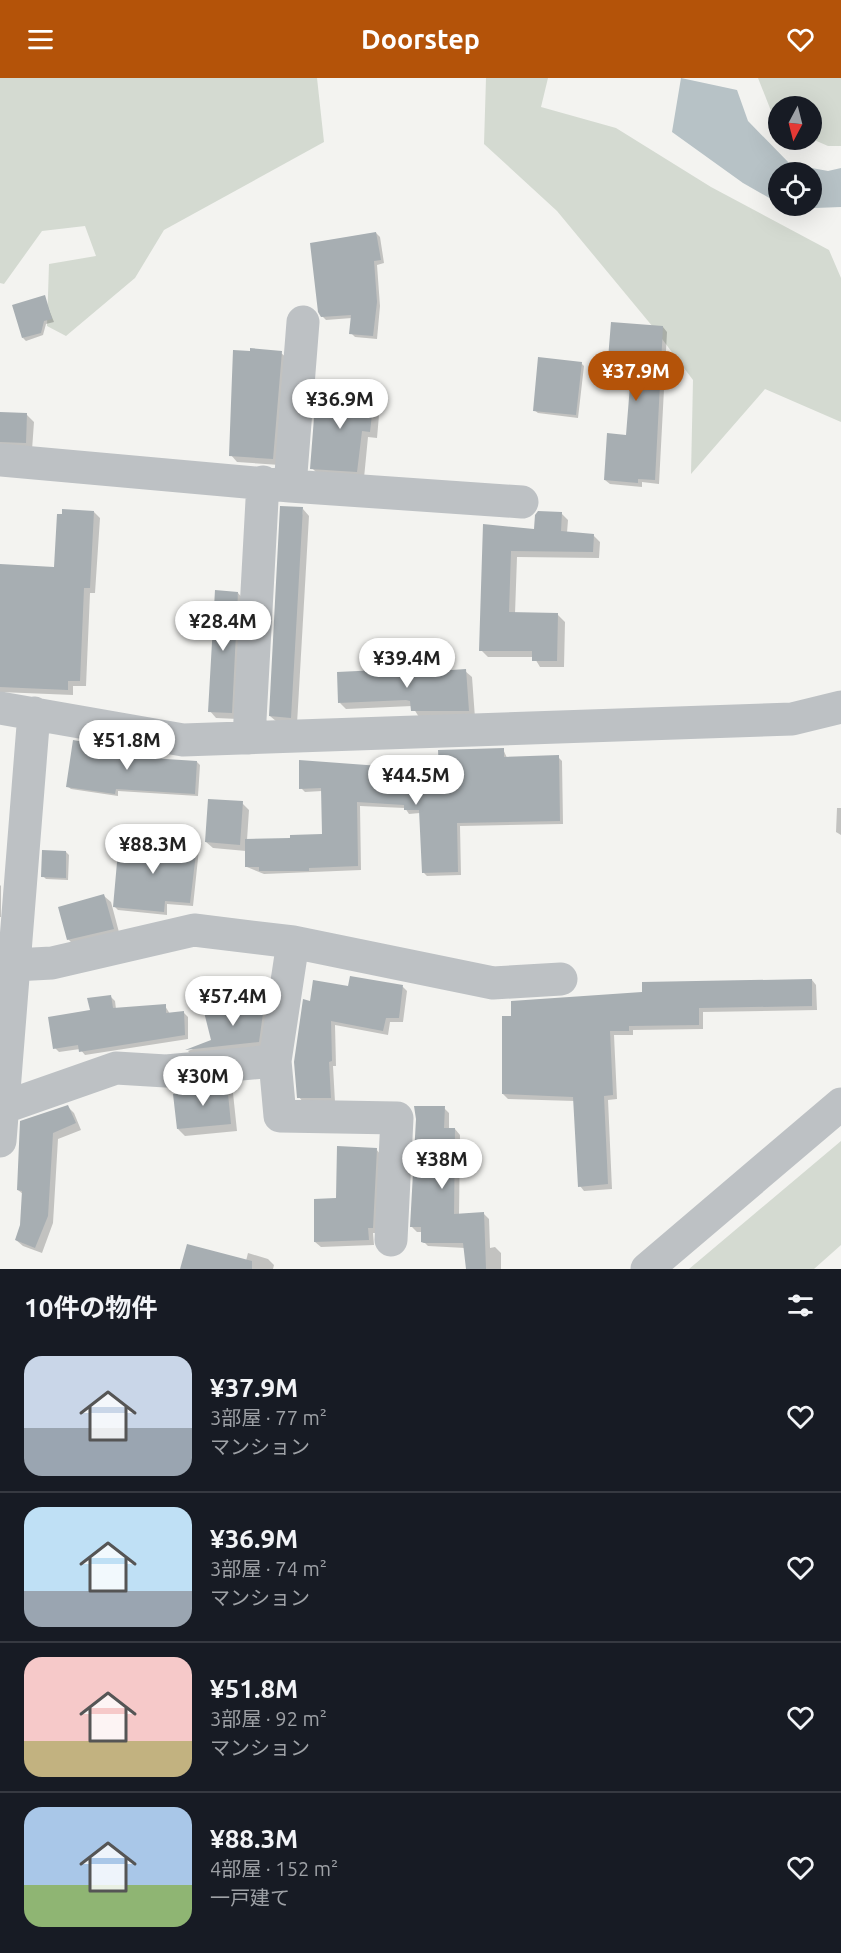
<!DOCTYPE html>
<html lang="ja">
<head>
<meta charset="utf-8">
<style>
	body { margin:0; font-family:Ubuntu,"Noto Sans JP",sans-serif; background:#20242c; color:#f1f3f6; height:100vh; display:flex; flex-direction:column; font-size:22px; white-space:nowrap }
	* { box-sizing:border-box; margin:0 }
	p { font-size:20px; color:#9ea1a6 }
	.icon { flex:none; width:33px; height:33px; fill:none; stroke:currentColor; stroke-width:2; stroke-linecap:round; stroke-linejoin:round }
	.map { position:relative; height:1191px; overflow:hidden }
	.sheet { display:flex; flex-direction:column; background:#171b24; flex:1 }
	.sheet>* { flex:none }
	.needle { width:39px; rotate:187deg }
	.controls { position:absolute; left:768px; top:18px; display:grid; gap:12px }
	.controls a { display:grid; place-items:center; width:54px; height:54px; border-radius:50%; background:#171b24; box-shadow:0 6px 24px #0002; font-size:30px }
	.price { position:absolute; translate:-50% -51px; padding:0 14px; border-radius:21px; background:#fff; color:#222; font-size:20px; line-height:39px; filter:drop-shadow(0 2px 3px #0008) }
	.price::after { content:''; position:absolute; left:50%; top:36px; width:18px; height:14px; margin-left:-9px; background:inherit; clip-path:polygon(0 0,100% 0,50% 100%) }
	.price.active { background:#b45309; color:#fff }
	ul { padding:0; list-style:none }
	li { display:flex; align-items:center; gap:18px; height:150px; padding:0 24px }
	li+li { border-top:2px solid #363941 }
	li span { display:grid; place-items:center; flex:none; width:168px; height:120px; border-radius:18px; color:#555 }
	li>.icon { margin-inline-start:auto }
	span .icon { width:72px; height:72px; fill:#fffc; stroke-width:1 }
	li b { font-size:26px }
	h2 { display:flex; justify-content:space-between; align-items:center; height:72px; padding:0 24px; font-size:26px }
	header { display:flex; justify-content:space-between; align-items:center; height:78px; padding:0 24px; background:#b45309; color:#fff; font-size:27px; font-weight:700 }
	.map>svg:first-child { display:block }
	.green { fill:#d4dad1 }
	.water { fill:#b7c2c6 }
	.shadow { fill:#0003 }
	.building { fill:#a7aeb2 }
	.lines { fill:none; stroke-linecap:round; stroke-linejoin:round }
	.minor { stroke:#bdc1c4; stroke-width:33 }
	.tertiary { stroke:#bdc1c4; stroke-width:33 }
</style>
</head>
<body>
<header><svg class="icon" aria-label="menu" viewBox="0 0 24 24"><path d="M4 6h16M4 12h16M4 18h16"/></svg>Doorstep<svg class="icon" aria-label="heart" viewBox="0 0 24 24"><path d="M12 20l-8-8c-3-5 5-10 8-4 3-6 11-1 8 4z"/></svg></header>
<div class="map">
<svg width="841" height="1191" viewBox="0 0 841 1191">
	<rect width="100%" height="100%" fill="#f3f3f0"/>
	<path class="green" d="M0,0h317l7,64 -160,88 -29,48 -69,58 -19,-10 2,-62 47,-8 -11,-30 -43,5 -38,53 -4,-1z
		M486,0h62l-7,29 75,21 95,59 118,63 12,28v144l-76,-33 -74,85 2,-94 -40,-53 -96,-116 -73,-67z
		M758,0h83v68h-13l-16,-7v-33h-34l-1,20z
		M841,1063v104l-27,24h-125z"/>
	<path class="water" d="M681,0l56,12 11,31 42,43 38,7 13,-3v39l-52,2 -7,-3h30v-34h-34v31l-35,-20 -71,-51z"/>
	<path class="shadow" d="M376,155l4,4 4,26 -7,2 3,41 -3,33 -22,-2 -4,-4 1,-15 -26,2 -4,-4z
		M44,219l10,25 -8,2 -3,11 -17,6 -3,-3z
		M663,249l4,5 -8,152 -17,-2v5l-32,-3 -5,-4 23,-44 4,-59 -19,-2 -4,-4z
		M281,275l7,6 -8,106 -43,-3 -6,-7z
		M581,285l3,3 -6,52 -40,-5 -4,-3z
		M373,319l7,7 -3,34 -9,-1 -4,41 -45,-3 -7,-7z
		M0,335l27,2 7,7 -2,28 -32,-2z
		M303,431l6,7 -12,208 -20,-2 -7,-6z
		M94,434l6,6 -5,75h-5l-4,93h-13v9l-73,-3v-126l55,2z
		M561,435l7,7 -1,13 26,2 7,7 -1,16 -82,-1 -2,57 43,1 7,7 -1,45h-24l-6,-10h-46l-7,-7 4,-124 51,4z
		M238,515l6,7 -6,119 -22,-1 -6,-7z
		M465,593l7,6 3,41 -56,-1 -7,-11 -66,3 -6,-6 39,-31 4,4z
		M503,671l4,9 51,-1 4,4 1,63 -103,2 1,49 -34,1 -3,-3 -4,-60 -11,1 -4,-6 -45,-2 1,64 -97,4 -17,-7 -1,-16 -33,-3 -7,-6 36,-39 7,7 -2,30h44l32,-4 -1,-45 -17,1 -4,-4 79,-21 3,7 57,-3z
		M135,674l2,6 60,4 3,3 -2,31 -80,-5v5l-47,-7 -4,-3z
		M837,730h4v27l-5,-3z
		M196,768l3,3 -6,57 -26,-2v11l-49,-5 -3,-3z
		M66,774l3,3 -1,25 -22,-1 -3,-3z
		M0,807l1,1v31h-1z
		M104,818l7,6 9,34 -45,10 -7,-7z
		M812,902l4,5 1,25 -114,2v17l-70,1v5h-19l3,64 -9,1 4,89 -28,2 -4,-5 -5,-85 -67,-2 -5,-5 1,-77z
		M403,909l4,4 -4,31h-13l-2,13 -53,-10 1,41h-3l2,36h-32l-4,-5 12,-95 39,-14z
		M110,918l5,5 1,8 49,-3 5,8 14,-1 4,4v22l-103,16 -5,-6 -21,3 -4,-4z
		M264,929l7,7 -6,35 -72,8 -5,-6 25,-10 -7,-27z
		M226,1008l7,7 4,38 -52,5 -7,-7z
		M67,1028l7,7 7,17 -23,9 -5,84 -11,30 -19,-7 -7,-6 6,-15 2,-30 -6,-5z
		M444,1030l5,5v16h6l5,6 -1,80 24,-2 6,6 1,29 5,-1 6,6v16h-33l-3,-21 -37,-2 -5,-5v-9h-6l-5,-5z
		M376,1071l5,6 -3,78h-5l1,12 -53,2 -6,-5 22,-42z
		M248,1175l20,6 6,6 -1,4h-92l65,-8z"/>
	<path class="building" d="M376,154l5,28 -7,1 3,41 -4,34 -24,-2 2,-19 -30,2 -3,-5 -8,-69z
		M45,217l7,24 -8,2 -3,12 -19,5 -10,-33z
		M611,244l52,4 -8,154 -17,-1v4l-34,-3 3,-47 19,2 5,-62 -24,-2z
		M250,270l32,3 -9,108 -44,-3 4,-106 17,1z
		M538,279l44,5 -6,53 -43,-4z
		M316,314l58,4 -4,36 -8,-1 -5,41 -47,-3z
		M0,334l27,1 -1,30 -26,-1z
		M280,428l23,1 -12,211 -22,-2z
		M62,431l32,2 -4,77h-6l-4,93h-12v9l-68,-3v-123l54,3 3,-53h5z
		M538,433l24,1 -1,19 33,3 -1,18 -82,-1 -2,61 49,1 -1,48h-25v-10h-53l4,-127 51,5 1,-14z
		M215,512l23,2 -6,121 -24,-1z
		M466,591l3,42h-58l-1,-10 -4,-1 -68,3 -1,-31 42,-2v5z
		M73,662l62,11v6l62,4 -2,33 -79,-5 -1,5 -49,-7z
		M504,670v9l55,-2 1,66 -103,2 1,49 -36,1 -3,-63h-15v-5l-47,-3 1,64 -49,2v3h-50v-4h-14v-28l45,-1v-3l32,-1 -1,-46 -22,1v-29l81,6v7l59,-3 -1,-20z
		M208,721l35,2 -3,44 -35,-3z
		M119,762l78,5 -7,58 -25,-2 -1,11 -51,-5z
		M42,772l24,1v27l-25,-1z
		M104,816l10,35 -47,11 -9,-33z
		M350,898l53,9 -4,33h-13l-3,13 -52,-10 1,40 -3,1 2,36h-34l-3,-36 9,-63 7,2 3,-21 35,6z
		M812,901v27l-113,2v17l-70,1v5h-19l3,64 -9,1 4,88 -30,3 -5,-90 -71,-3v-78h9v-15l131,-9v-10z
		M111,917l2,13 53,-4v9l18,-2 1,24 -106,17 -1,-7 -25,4 -5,-32 42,-7 -3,-12z
		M264,928l-5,36 -74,8 26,-10 -7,-28z
		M227,1006l4,40 -54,5 -4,-35 12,-1v-5z
		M68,1027l8,18 -23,10 -5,83 -13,32 -20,-8 5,-15 2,-34 -5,-1 3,-69z
		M414,1028h31l-1,22h11l-1,86 30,-2 2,57h-20l-3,-26h-39l-3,-1v-15h-11l6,-108z
		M337,1068l40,2 -4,80h-5l1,12 -55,2v-43l22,-1z
		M187,1166l65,17v8h-72z"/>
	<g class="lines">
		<path class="minor" d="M0,382l290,26 232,16
			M290,408l13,-164
			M0,630l183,32 609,-21 49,-12
			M249,660l14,-256
			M293,864l-18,119 5,55 117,2 -6,122
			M14,887l38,-2 142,-33 99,12 200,41 68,-4
			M2,1030l114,-40 50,3 109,-10
			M0,1063l34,-428"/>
		<path class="tertiary" d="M647,1191l194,-165"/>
	</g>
</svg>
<div class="controls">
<a><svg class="needle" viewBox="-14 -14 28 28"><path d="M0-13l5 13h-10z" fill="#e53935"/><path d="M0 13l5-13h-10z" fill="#9ea1a6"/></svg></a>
<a><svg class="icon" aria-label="locate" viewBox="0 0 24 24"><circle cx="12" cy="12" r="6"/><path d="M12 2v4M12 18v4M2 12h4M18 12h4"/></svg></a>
</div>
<b class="price active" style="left:636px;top:324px">¥37.9M</b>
<b class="price" style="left:340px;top:352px">¥36.9M</b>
<b class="price" style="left:223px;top:574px">¥28.4M</b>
<b class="price" style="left:407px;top:611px">¥39.4M</b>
<b class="price" style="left:127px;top:693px">¥51.8M</b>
<b class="price" style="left:416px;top:728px">¥44.5M</b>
<b class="price" style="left:153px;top:797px">¥88.3M</b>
<b class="price" style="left:233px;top:949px">¥57.4M</b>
<b class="price" style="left:203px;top:1029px">¥30M</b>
<b class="price" style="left:442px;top:1112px">¥38M</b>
</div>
<section class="sheet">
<h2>10件の物件<svg class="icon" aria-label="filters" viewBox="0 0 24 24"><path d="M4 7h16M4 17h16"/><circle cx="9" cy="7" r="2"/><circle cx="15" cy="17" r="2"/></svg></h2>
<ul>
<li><span style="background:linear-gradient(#c9d6e8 60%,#9aa5b1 0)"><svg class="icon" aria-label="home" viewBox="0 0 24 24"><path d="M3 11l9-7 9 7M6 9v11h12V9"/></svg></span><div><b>¥37.9M</b><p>3部屋 · 77 m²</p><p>マンション</p></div><svg class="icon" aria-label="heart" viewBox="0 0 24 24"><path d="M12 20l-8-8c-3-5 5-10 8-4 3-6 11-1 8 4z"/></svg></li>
<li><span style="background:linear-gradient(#bfe0f5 70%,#9aa5b1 0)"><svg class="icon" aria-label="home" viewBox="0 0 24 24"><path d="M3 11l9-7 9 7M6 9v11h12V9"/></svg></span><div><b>¥36.9M</b><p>3部屋 · 74 m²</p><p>マンション</p></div><svg class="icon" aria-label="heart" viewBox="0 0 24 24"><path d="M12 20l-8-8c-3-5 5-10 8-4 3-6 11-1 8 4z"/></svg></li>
<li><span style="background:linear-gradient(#f6c9c9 70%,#c2b280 0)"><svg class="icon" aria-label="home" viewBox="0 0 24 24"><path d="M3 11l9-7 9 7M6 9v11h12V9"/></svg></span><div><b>¥51.8M</b><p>3部屋 · 92 m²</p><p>マンション</p></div><svg class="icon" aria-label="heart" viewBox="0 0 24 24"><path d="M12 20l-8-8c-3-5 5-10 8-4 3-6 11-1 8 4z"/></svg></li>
<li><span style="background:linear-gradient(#a9c7e8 65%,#8fb573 0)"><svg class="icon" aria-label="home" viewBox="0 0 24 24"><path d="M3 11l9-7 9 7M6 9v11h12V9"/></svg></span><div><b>¥88.3M</b><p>4部屋 · 152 m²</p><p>一戸建て</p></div><svg class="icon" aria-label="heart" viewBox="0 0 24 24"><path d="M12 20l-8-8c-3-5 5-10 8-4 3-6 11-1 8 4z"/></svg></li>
</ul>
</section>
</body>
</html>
